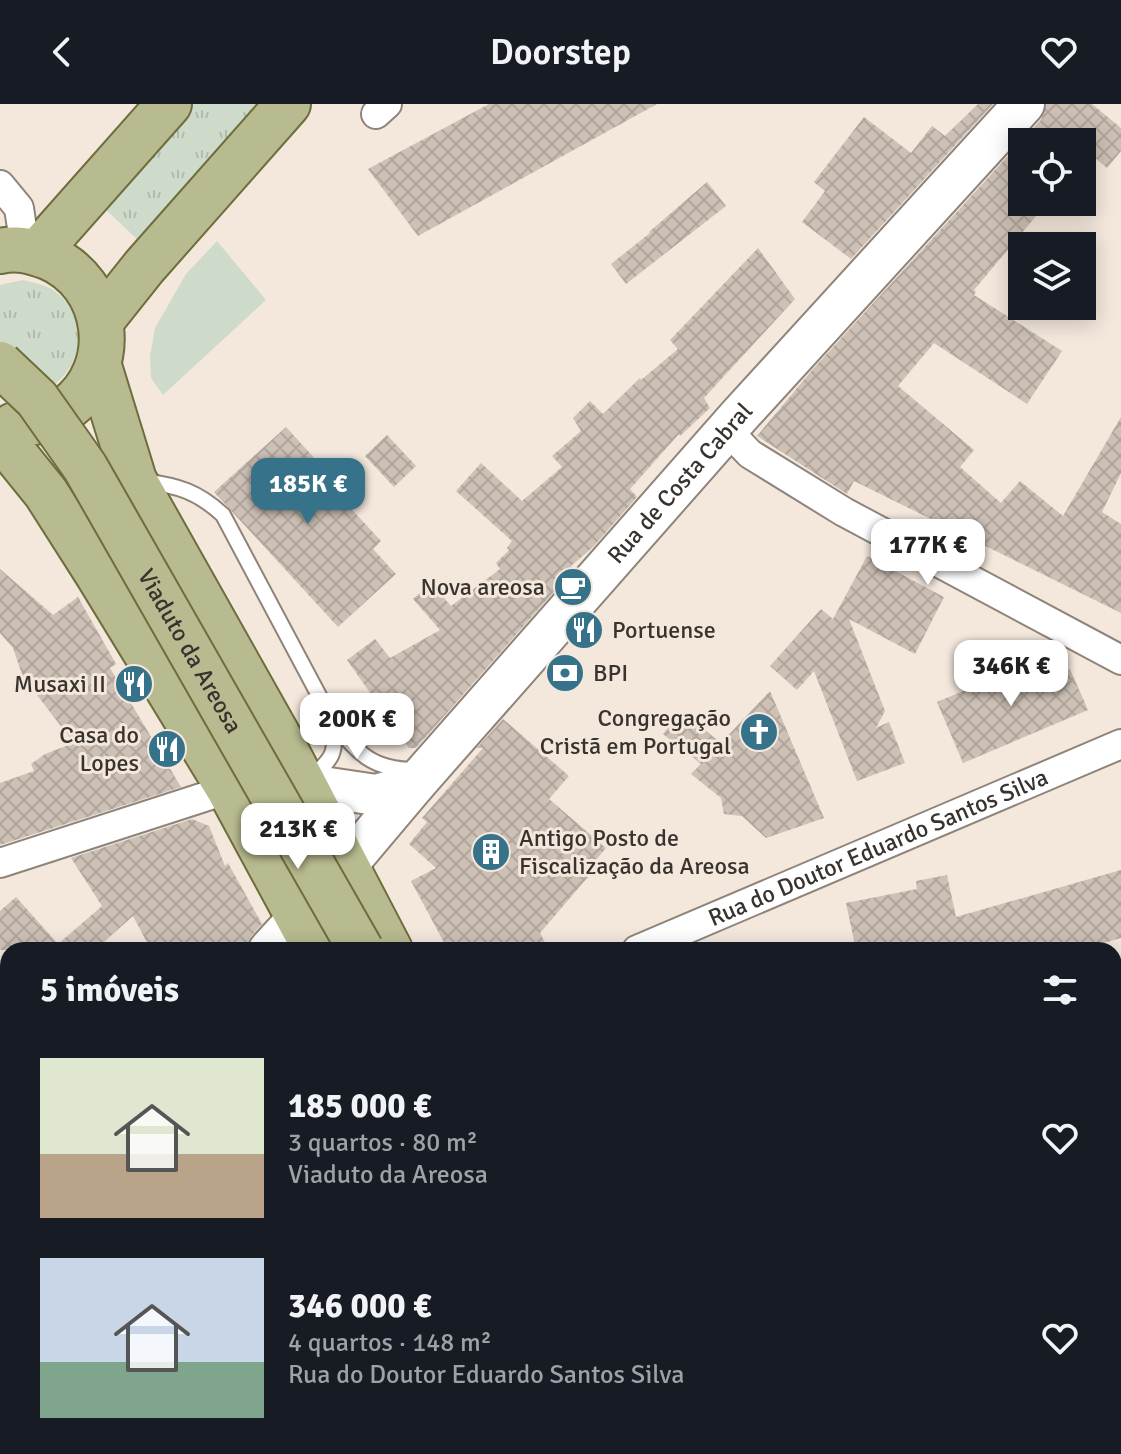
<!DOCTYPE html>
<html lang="pt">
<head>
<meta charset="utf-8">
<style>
	body { margin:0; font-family:Signika,sans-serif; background:#242831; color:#f1f3f6; height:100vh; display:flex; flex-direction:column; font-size:30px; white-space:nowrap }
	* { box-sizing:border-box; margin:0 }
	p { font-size:26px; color:#9ea1a6 }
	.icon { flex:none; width:44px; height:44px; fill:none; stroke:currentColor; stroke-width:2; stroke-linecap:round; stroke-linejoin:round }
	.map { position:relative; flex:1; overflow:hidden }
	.panel { position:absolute; left:0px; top:838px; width:1122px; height:512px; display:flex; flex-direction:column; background:#171b24; border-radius:24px 24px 0 0; box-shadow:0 4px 20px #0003 }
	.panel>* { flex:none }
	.buttons { position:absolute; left:1008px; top:24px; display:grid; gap:16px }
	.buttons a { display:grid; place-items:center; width:88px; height:88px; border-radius:0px; background:#171b24; box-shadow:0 4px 20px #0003; font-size:40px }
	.price { position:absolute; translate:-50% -68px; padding:0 18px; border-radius:16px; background:#fff; color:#222; font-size:26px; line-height:52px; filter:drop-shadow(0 2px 4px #0008) }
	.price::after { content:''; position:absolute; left:50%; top:48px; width:24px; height:18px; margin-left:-12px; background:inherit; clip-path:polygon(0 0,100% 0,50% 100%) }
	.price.current { background:#367289; color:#fff }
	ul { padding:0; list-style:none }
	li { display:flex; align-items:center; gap:24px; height:200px; padding:0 40px }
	li span { display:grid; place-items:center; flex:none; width:224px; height:160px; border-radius:0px; color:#555 }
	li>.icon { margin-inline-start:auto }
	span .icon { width:96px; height:96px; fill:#fffc; stroke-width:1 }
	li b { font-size:34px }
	h2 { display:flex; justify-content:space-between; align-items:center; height:96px; padding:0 40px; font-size:34px }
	header { display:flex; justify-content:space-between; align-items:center; height:104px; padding:0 40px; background:#171b24; font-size:36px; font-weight:600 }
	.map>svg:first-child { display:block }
	.grass { fill:url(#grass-tufts) }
	.garden { fill:#cedbca }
	.building { fill:url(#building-cross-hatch) }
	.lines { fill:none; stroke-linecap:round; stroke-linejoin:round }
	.lane-casing { stroke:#8f847a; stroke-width:18 }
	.street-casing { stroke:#8f847a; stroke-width:32 }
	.secondary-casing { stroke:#8f847a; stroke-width:44 }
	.primary-casing { stroke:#6d6d3d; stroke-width:48 }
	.lane { stroke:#fff; stroke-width:14 }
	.street { stroke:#fff; stroke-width:28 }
	.secondary { stroke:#fff; stroke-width:40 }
	.primary { stroke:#b8ba8f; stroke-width:44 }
	.primary-bridge-casing { stroke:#6d6d3d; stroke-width:48; stroke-linecap:butt }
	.primary-bridge { stroke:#b8ba8f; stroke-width:44 }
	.labels { text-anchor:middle; stroke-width:6; stroke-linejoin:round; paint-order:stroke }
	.street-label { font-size:24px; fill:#38332f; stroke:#f4e8dd }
	.poi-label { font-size:24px; fill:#38332f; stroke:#f4e8dd; text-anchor:end }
</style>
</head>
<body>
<header><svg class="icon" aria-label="back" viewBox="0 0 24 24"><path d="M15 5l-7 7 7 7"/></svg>Doorstep<svg class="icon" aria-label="heart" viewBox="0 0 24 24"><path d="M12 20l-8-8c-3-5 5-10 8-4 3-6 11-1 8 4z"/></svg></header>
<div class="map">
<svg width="1121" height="1350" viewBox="0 0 1121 1350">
	<defs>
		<pattern id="grass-tufts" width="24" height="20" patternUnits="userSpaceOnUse" patternTransform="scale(2)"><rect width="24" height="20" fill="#cedbca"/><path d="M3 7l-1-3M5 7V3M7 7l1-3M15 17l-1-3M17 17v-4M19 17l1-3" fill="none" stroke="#b2bcae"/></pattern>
		<pattern id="building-cross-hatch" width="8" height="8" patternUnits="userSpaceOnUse" patternTransform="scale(2)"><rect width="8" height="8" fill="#cdc1b6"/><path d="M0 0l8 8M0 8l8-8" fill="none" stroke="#b1a69d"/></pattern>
	</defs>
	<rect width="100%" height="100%" fill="#f4e8dd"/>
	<path class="grass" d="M192,0h69l-120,139 -38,-36z
		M23,176c12,3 25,5 34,13 22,17 27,49 14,73 -5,7 -13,18 -21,21 -14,5 -36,2 -50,3v-105z"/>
	<path class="garden" d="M217,137l49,59 -103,95 -12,-17 -1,-22 5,-28 31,-54z
		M522,1342h132l-1,8h-133z"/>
	<path class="building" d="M489,0h168l-239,132 -50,-67z
		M978,0h15l-142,155 -49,-37 23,-31 -11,-9 50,-65 47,36 21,-27 13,10z
		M1046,0h46l29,24v23l-14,17 -25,-21v-5h-60v60h26l-74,88 2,2 -2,3 88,56 -35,53 -93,-61 -36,43 76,64 -14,17 41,36 19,-22 43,35 58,-99v56l-19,39 19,12v89l-267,-132 -7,13 -90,-58 56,-67 228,-249z
		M707,78l19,24 -100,78 -15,-20 39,-31 -1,-1z
		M758,144l37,51 -91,99 6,10 -30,28 -1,-2 -49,55 7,8 -44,50 -22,19 3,3 -158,179h-7l-62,-88 28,-21 15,19 50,-28 -27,-31 18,-16 20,23 49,-37 -4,-6 13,-13 -2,-2 5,-7 -56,-50 25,-28 41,38 40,-34 -10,-11 29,-25 -8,-13 17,-17 13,13 37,-36 1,2 37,-31 -8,-9z
		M286,323l62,68 -5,5 38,41 -8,8 23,25 -58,53 -124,-135z
		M387,331l29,31 -22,21 -29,-31z
		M867,452l77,41 -29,57 -66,-35 36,92 -9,17 13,-6 16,41 -48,18 -43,-110 -17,19 -27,-24 51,-57 12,10z
		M0,465l53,46 25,-18 38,67 -6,4 71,119 -181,58v-62l34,-12 -3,-7 14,-10 29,-11 -51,-66 -10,-29 -13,-15z
		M1048,551l8,20 14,-6 18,41 -125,53 -26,-61z
		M770,587l54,127 -58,20 -24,-22 -18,-2 -3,-16 -30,-24 10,-10 -38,-30 18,-23 40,32z
		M503,615l66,57 -20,23 57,49 -22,26 4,3 -48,56 9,17h-101l-37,-69 25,-13 -27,-24 18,-22 -5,-4 61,-70h-6z
		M192,715l17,7 16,40 3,-3 34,61 -10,11 -7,15h-94l-18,-34 -38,34h-95v-39l16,-14 42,47 44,-38 -31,-48z
		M1121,766v68l-42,12h-223l-10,-47 71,-14 -1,-8 31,-6 9,42z"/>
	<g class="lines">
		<g class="lane-casing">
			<path id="lane" d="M144,377c34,5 53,10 79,34l109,205c6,32 1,40 -24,59
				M333,618c26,32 38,47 81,48"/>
		</g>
		<g class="street-casing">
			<g id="street">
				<path d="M376,10l11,-10"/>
				<path d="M0,81l19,23 6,40"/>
				<path d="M727,326l23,24 94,58 277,148"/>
				<path d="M0,759l229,-74"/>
				<path id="s1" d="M637,846l484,-206"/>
				<path d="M947,1342l8,8"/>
				<path d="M290,1350l10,-8"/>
				<path d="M410,1350l2,-8"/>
				<path d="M663,1350l1,-8"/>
			</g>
		</g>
		<g class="secondary-casing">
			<g id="secondary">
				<path d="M277,682l25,-2 74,11 39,-11"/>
				<path id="s2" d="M269,846l76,-83 70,-83 324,-368 285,-312"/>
				<path d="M0,1143l8,-9"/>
			</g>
		</g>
		<g class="primary-casing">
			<path id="primary" d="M0,147c18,-4 31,0 48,6 62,26 73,111 19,151 -16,12 -34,15 -53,17
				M37,149l132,-149
				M101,217l43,-54 144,-163
				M99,262l35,114 147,261 109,209
				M0,332l46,57 51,80 132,216 87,161
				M1114,894l7,-2
				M1114,933l7,-3
				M1114,994l7,-2"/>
		</g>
		<use href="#lane" class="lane"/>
		<use href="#street" class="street"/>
		<use href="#secondary" class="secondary"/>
		<use href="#primary" class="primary"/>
		<g class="primary-bridge-casing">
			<g id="primary-bridge">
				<path id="s3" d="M0,260l37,35 48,68 276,483"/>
			</g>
		</g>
		<use href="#primary-bridge" class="primary-bridge"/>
	</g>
	<defs>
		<g id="cafe-disc" transform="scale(2)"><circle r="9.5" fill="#367289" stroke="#f4e8dd"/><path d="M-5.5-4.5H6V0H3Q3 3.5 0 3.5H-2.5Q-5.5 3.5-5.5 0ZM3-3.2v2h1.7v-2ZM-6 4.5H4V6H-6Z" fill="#fff"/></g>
		<g id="restaurant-disc" transform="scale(2)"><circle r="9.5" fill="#367289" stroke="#f4e8dd"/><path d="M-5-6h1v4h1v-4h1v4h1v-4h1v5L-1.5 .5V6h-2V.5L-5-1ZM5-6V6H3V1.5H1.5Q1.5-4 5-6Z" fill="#fff"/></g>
		<g id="bank-disc" transform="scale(2)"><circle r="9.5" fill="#367289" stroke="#f4e8dd"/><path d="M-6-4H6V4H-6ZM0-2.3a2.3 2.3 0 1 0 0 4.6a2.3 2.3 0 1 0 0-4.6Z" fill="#fff"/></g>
		<g id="church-disc" transform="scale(2)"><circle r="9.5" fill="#367289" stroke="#f4e8dd"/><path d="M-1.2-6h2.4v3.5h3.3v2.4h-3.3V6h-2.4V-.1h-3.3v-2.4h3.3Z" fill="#fff"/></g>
		<g id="building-disc" transform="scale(2)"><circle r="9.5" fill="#367289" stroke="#f4e8dd"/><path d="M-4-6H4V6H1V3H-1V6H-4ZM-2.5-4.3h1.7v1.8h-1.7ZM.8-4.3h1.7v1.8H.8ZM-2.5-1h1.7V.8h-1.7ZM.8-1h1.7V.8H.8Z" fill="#fff"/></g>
	</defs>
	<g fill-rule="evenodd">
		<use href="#cafe-disc" x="573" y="483"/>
		<use href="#restaurant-disc" x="584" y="526"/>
		<use href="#bank-disc" x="565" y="569"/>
		<use href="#restaurant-disc" x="134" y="580"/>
		<use href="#church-disc" x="759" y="628"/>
		<use href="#restaurant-disc" x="167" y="645"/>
		<use href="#building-disc" x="491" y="748"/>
	</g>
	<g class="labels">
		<g class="street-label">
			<text dy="8" stroke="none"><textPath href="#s2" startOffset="622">Rua de Costa Cabral</textPath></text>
			<text dy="8" stroke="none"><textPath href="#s3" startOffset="346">Viaduto da Areosa</textPath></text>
			<text dy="8" stroke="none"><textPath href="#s1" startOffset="262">Rua do Doutor Eduardo Santos Silva</textPath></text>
		</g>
		<g class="poi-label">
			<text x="545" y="491">Nova areosa</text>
			<text x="612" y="534" text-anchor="start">Portuense</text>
			<text x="593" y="577" text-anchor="start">BPI</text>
			<text x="106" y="588">Musaxi II</text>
			<text x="731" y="622">Congregação<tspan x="731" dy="28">Cristã em Portugal</tspan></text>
			<text x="139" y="639">Casa do<tspan x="139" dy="28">Lopes</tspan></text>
			<text x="519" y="742" text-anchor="start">Antigo Posto de<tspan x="519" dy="28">Fiscalização da Areosa</tspan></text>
		</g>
	</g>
</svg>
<div class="buttons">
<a><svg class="icon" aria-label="locate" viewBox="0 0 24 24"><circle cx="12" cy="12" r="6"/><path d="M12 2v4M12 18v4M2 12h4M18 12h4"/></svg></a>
<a><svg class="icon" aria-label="layers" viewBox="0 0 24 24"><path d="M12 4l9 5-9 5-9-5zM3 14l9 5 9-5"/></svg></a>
</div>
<b class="price current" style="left:308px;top:422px">185K €</b>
<b class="price" style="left:928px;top:483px">177K €</b>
<b class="price" style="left:1011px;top:604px">346K €</b>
<b class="price" style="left:357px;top:657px">200K €</b>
<b class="price" style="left:298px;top:767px">213K €</b>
<section class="panel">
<h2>5 imóveis<svg class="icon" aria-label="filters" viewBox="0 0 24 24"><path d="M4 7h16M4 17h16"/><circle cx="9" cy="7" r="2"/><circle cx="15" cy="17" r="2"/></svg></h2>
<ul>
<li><span style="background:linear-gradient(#dfe7d0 60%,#b9a48a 0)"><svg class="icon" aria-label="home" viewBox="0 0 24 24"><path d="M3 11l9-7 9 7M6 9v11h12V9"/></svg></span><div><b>185 000 €</b><p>3 quartos · 80 m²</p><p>Viaduto da Areosa</p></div><svg class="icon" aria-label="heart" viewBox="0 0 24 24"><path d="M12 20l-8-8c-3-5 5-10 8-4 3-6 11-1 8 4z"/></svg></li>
<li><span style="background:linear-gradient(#c9d6e8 65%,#7fa58c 0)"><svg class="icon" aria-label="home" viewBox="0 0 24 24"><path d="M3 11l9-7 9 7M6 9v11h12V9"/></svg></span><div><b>346 000 €</b><p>4 quartos · 148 m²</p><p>Rua do Doutor Eduardo Santos Silva</p></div><svg class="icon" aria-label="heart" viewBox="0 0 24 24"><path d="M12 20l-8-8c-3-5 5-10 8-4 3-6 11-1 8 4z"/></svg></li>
</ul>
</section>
</div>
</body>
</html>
